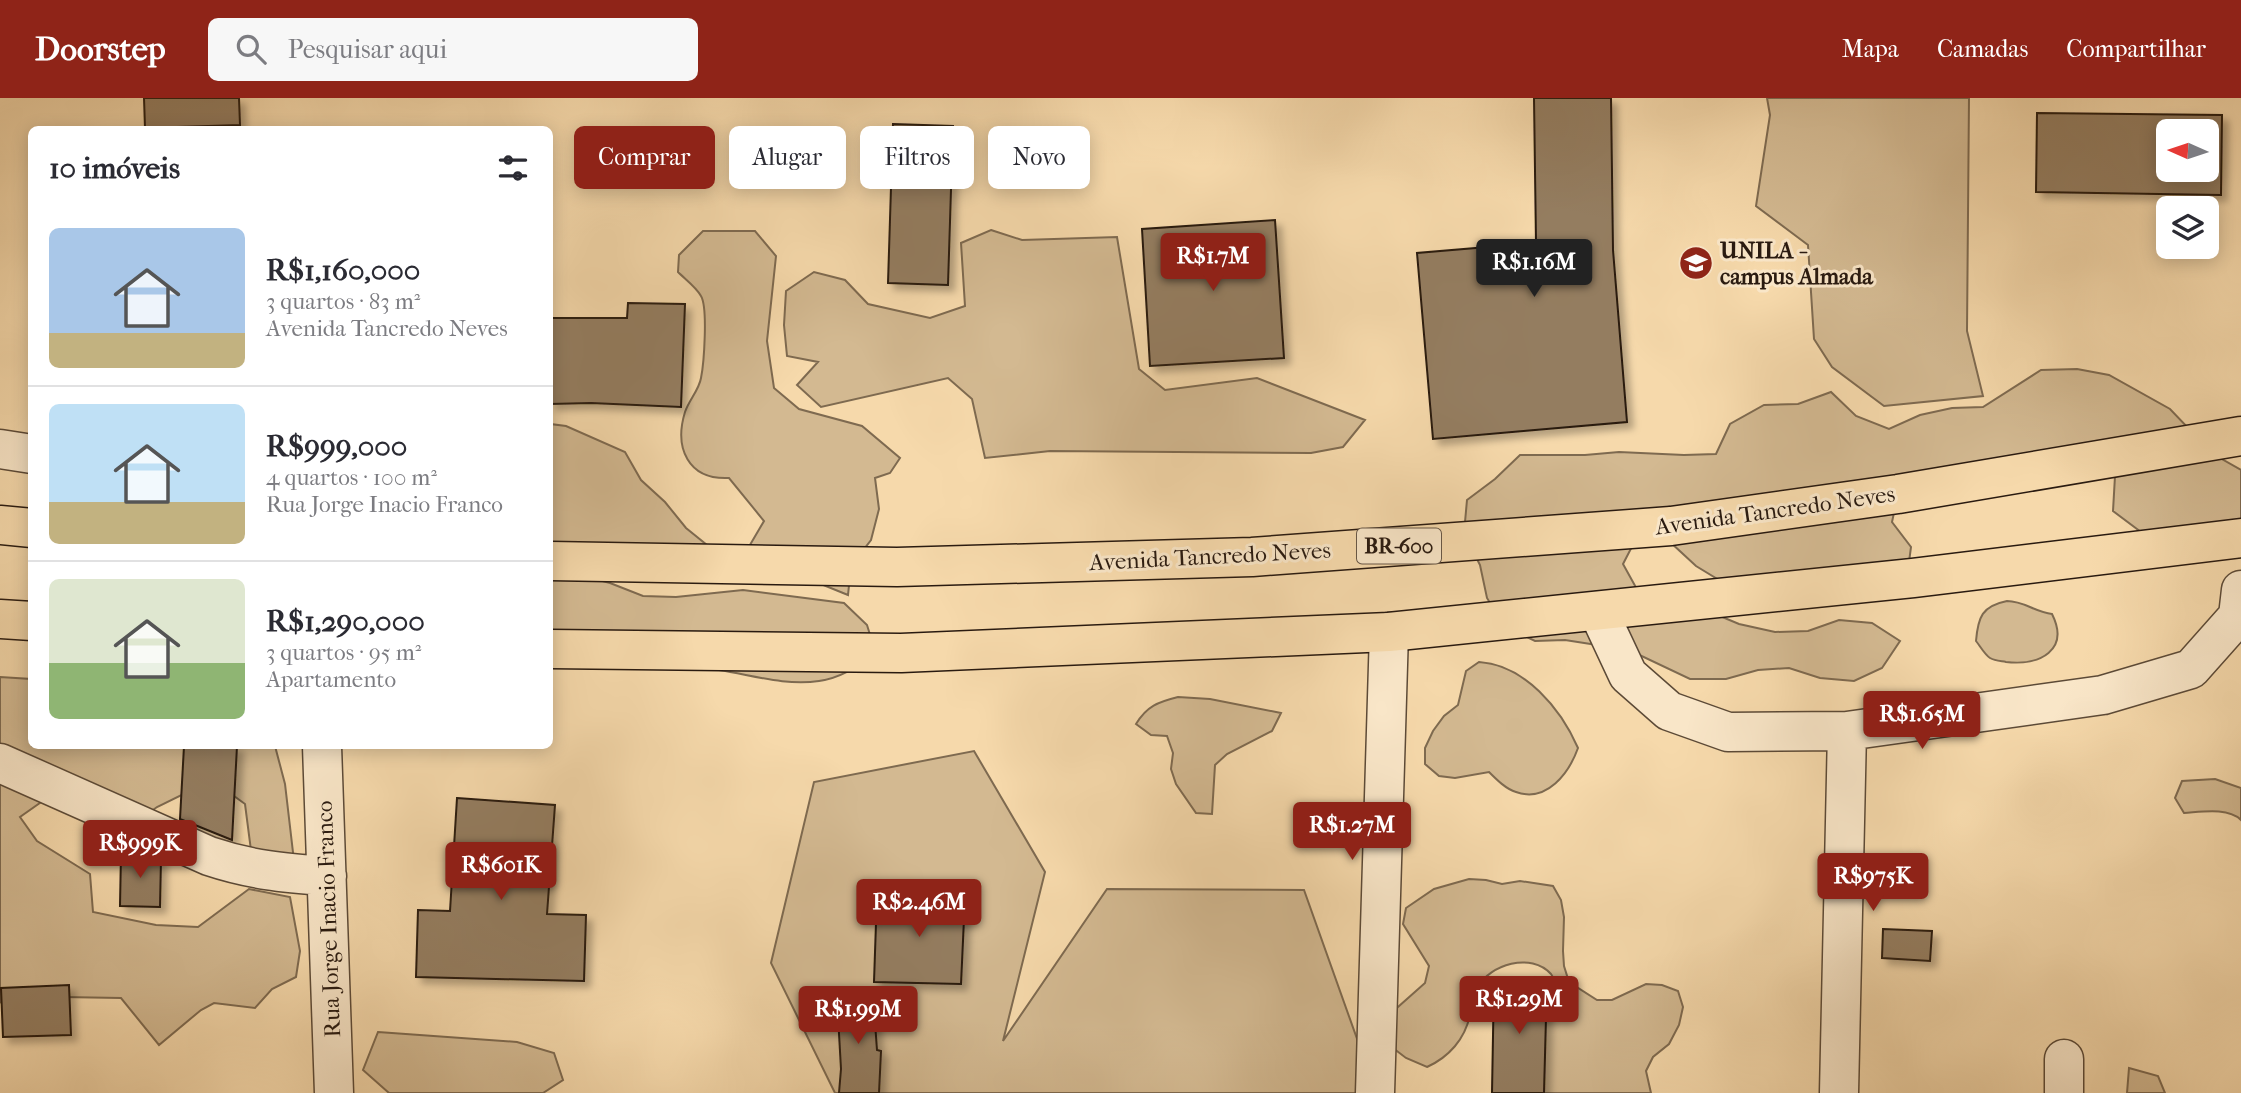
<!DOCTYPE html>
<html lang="pt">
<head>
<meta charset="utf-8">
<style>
	body { margin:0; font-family:"IM FELL French Canon",serif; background:#f7f7f7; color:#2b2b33; height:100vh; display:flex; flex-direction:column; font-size:26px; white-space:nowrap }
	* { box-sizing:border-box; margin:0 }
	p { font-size:23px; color:#7c7c81 }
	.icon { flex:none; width:38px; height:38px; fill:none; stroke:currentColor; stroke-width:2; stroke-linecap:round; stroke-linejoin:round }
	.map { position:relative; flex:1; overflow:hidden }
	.sheet { position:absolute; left:28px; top:28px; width:525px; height:623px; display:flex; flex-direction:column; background:#fff; border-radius:10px; box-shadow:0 4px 18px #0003 }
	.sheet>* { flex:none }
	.guide { position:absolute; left:574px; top:28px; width:665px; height:63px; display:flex; gap:14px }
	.needle { width:46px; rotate:273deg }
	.fabs { position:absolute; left:2156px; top:21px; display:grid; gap:14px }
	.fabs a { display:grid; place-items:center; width:63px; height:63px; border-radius:10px; background:#fff; box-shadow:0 4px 18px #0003; font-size:35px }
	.price { position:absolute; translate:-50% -60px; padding:0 16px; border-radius:7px; background:#8f2418; color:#fff; font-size:23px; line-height:46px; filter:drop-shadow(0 2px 4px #0008) }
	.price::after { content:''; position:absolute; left:50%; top:42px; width:21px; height:16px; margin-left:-10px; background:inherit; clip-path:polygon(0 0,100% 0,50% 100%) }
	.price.selected { background:#222; color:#fff }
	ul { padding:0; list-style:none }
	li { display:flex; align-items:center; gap:21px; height:175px; padding:0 21px }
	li+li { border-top:2px solid #e1e1e2 }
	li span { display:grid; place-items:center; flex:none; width:196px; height:140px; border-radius:10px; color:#555 }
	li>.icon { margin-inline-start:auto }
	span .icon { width:84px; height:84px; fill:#fffc; stroke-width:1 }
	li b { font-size:30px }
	h2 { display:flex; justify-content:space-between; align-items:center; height:84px; padding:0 21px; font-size:30px }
	.pill { padding:0 24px; border-radius:10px; background:#fff; box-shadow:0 4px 18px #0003; font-size:24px; line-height:63px }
	.pill.selected { background:#8f2418; color:#fff }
	header { display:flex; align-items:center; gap:42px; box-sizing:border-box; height:98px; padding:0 35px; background:#8f2418; color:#fff }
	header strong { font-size:33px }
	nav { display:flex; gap:38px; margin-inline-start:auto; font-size:24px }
	.search { width:490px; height:63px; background:#f7f7f7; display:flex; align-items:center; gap:18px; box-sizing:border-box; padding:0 24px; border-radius:10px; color:#7c7c81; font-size:26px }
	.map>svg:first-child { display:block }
	.green { fill:#d3b991; stroke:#7e6a50; stroke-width:2 }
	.building { fill:#947d61; stroke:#291a10; stroke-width:2; fill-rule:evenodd; filter:url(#shadow) }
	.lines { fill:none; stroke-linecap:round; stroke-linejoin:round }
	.street-casing { stroke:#5c4a37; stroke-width:41 }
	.primary-casing { stroke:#291a10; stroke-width:41 }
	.street { stroke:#f9e6c8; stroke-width:38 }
	.primary { stroke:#f6d9ab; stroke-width:38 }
	.labels { text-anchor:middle; stroke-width:6; stroke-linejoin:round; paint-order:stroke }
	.shield { fill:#f9e6c8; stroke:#675747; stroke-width:2 }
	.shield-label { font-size:21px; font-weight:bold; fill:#291a10 }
	.poi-label { font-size:23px; font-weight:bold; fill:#291a10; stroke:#f9e6c8; text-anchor:start }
	.street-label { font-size:23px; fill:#291a10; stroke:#f9e6c8 }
</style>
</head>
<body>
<header>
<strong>Doorstep</strong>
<div class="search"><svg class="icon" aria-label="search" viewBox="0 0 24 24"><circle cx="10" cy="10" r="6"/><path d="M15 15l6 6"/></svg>Pesquisar aqui</div>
<nav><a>Mapa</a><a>Camadas</a><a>Compartilhar</a></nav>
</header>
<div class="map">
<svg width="2241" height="995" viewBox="0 0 2241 995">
	<defs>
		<filter id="shadow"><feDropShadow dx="6" dy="6" stdDeviation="3.5" flood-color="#0004"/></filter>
	</defs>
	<rect width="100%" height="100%" fill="#f6d9ab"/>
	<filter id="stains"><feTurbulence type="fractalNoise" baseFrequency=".00286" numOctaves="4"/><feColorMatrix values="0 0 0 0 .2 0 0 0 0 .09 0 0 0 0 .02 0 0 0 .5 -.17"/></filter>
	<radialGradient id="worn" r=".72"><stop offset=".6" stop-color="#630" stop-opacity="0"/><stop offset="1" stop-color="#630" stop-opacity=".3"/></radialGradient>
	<path class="green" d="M1767,0h202l-2,233 16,65 -99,10 -52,-39 -18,-28 -6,-94 -52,-39 14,-91z
		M991,132l31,10 95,-3 22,132 26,21 92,-12 108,42 -22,27 -32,6 -261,-2 -65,7 -13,-59 -24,-21 -127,29 -24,-22 21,-23 -31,-6 -3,-31 2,-34 28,-19 31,8 23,24 62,14 35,-12 -4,-63z
		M703,133h52l21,25 -9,85 7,47 25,21 63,17 38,32 -10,15 -15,5 4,31 -8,31 -20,26 -3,29 -32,-13 -236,-7 30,8 33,13 33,1 67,-7 101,13 23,22 9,29c-18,12 -35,24 -57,27 -34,5 -67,-6 -100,-11 -56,-9 -113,-14 -169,-20v-226l16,2 59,26 16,28 24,22 21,26 26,21 35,1 17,-29 -35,-43c-41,2 -55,-30 -44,-66 4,-12 14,-22 16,-34 3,-15 7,-70 0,-82 -4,-8 -16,-17 -23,-24l1,-17z
		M2077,271l32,6 61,34 43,45 28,16v58l-100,4 -28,-21 2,-35 -215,9 -8,37 19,25 -4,30 -183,6 -28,-17 -26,-24 -31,-9 -16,31 16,29 69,18 31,13 36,8 33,-1 31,-11 33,3 28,18 -18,27 -28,13 -34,-3 -31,-10 -31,2 -32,9h-36l-61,-29 -64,-10 -30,1 -31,-15 -17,-28 -7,-33 -16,-32 3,-33 28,-21 25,-24h65l34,-3 65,3 32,-1 14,-30 34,-19 34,-1 33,-12 25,24 33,13 31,-14 32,-7 31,-1 58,-37z
		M2007,503c17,0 28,11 45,13 18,36 -12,52 -46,48 -5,-1 -11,-1 -16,-4 -5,-3 -10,-12 -14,-17 2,-24 6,-35 31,-40z
		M1479,564c46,3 82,47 99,86 -9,25 -31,55 -62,44 -10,-3 -19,-12 -27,-20l-34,6 -16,-2 -14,-12v-16l8,-17 11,-15 14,-11 8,-34z
		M0,579l31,2 1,67h243l10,38 9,77 -41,5 -8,-62 -33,-24 -55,27 -45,33 -28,-40 -37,-2 -27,19 17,24 53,33 3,38 63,13 42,2 51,-38 41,8 10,54 -4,26 -24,12 -17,19 -41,-5 -13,7 -42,35 -38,-47 -118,-2 -3,7z
		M1178,599l32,2 71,14 -9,18 -45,23 -12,11 -3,49 -16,-1 -20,-29 -5,-15 2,-16 -6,-17 -16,-1 -15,-11c11,-18 22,-22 42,-27z
		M974,653l71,121 -42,169 104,-152 197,1 62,174v29h-531l-64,-130 43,-181z
		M2215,681l26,9v32c-13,-13 -40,-8 -57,-7l-9,-15 7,-17z
		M1469,781l17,1 16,4 18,-3 33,5 8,14 3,17 -1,34 1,15 5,16 28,18h15l34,-16 16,1 16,6 5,16 -4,18 -10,19 -16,13 -7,14 5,22h-123l18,-90 13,-14c-3,-4 -5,-11 -8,-15 -20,-22 -61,-10 -74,14 -4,8 -5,19 -7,27 -5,24 -21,42 -43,52l-21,-9 -13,-10 -4,-33 36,-32 4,-17 -26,-42 3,-16 28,-19z
		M378,934l139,10 37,11 9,27 -20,13h-154l-26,-23z
		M2129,970l29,8 7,17h-38z"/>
	<path class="building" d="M144,0h95l1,27 -95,3z
		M1534,0h77l2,152 14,172 -194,17 -16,-186 119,-10z
		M2037,15l185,2 -1,80 -185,-3zM2168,33h39v39h-39z
		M893,26l60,2 -5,159 -60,-2z
		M1275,122l9,138 -134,8 -8,-137z
		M628,205l57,1 -4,103 -90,-4 -41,1v-86h77z
		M184,648h53l-5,94 -52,-21z
		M457,700l98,7 -8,109 39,1 -2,66 -168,-4 2,-67 32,1z
		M121,755l29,1 11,5 -1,48 -40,-1z
		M877,796l88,3 -4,87 -87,-2z
		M1883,831l49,2 -2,30 -48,-3z
		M1494,881l53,1 -3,113h-52z
		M69,887l2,50 -68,2 -2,-49z
		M873,897l4,55 4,1 -2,42h-40l2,-24 -4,-71z"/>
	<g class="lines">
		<g class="street-casing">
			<path id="street" d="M0,351l32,5
				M1598,513l30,64 41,36 59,21 119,-1 256,-36 88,-26 47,-53 3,-26
				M322,648l12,347
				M0,665l209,93c42,14 74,17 118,20
				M1375,995l14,-461
				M1839,995l8,-362
				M2064,995v-34"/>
		</g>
		<g class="primary-casing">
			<path id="primary" d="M0,427l32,3
				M550,463l347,6 355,-10 419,-31 227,-32 343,-58
				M0,521l32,2
				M550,551l351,4 488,-21 524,-54 328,-40"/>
		</g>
		<use href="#street" class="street"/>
		<use href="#primary" class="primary"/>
	</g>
	<defs>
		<g id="university-disc" transform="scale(1.75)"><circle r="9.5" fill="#8f2418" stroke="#f9e6c8"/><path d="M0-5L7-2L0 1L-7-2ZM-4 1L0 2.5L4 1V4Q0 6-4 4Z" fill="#fff"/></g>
	</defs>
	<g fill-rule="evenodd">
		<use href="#university-disc" x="1696" y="165"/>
	</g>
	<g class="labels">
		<rect class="shield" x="1357" y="430.5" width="84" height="35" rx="5"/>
		<g class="shield-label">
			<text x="1399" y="455">BR-600</text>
		</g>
		<g class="poi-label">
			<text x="1720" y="160">UNILA -<tspan x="1720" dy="26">campus Almada</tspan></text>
		</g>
		<g class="street-label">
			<text transform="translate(1775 412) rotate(-8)" y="8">Avenida Tancredo Neves</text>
			<text transform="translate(1210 458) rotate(-3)" y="8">Avenida Tancredo Neves</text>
			<text transform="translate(328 821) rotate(-92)" y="8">Rua Jorge Inacio Franco</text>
		</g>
	</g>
	<rect width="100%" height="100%" filter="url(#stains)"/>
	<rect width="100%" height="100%" fill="url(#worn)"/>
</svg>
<div class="fabs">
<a><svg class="needle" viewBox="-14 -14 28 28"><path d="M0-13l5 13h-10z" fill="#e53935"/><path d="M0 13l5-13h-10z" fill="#7c7c81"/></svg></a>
<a><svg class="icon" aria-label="layers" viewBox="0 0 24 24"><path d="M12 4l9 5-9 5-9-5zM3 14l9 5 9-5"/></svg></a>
</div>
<b class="price" style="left:1213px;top:195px">R$1.7M</b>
<b class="price selected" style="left:1534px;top:201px">R$1.16M</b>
<b class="price" style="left:1922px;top:653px">R$1.65M</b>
<b class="price" style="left:1352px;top:764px">R$1.27M</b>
<b class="price" style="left:140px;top:782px">R$999K</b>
<b class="price" style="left:501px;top:804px">R$601K</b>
<b class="price" style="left:1873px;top:815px">R$975K</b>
<b class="price" style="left:919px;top:841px">R$2.46M</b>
<b class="price" style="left:1519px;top:938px">R$1.29M</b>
<b class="price" style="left:858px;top:948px">R$1.99M</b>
<div class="guide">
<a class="pill selected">Comprar</a>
<a class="pill">Alugar</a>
<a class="pill">Filtros</a>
<a class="pill">Novo</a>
</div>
<section class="sheet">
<h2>10 imóveis<svg class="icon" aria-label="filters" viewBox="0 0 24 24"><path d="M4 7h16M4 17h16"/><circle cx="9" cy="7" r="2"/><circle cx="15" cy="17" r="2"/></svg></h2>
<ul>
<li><span style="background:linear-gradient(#a9c7e8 75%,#c2b280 0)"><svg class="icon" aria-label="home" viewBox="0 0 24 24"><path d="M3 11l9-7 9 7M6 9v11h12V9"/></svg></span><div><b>R$1,160,000</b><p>3 quartos · 83 m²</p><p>Avenida Tancredo Neves</p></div></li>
<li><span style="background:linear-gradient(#bfe0f5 70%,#c2b280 0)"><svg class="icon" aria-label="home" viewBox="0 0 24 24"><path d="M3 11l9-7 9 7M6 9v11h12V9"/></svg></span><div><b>R$999,000</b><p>4 quartos · 100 m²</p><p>Rua Jorge Inacio Franco</p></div></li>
<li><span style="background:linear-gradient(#dfe7d0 60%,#8fb573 0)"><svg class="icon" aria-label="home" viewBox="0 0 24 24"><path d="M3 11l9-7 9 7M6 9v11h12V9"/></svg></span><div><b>R$1,290,000</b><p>3 quartos · 95 m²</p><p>Apartamento</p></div></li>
</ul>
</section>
</div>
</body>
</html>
